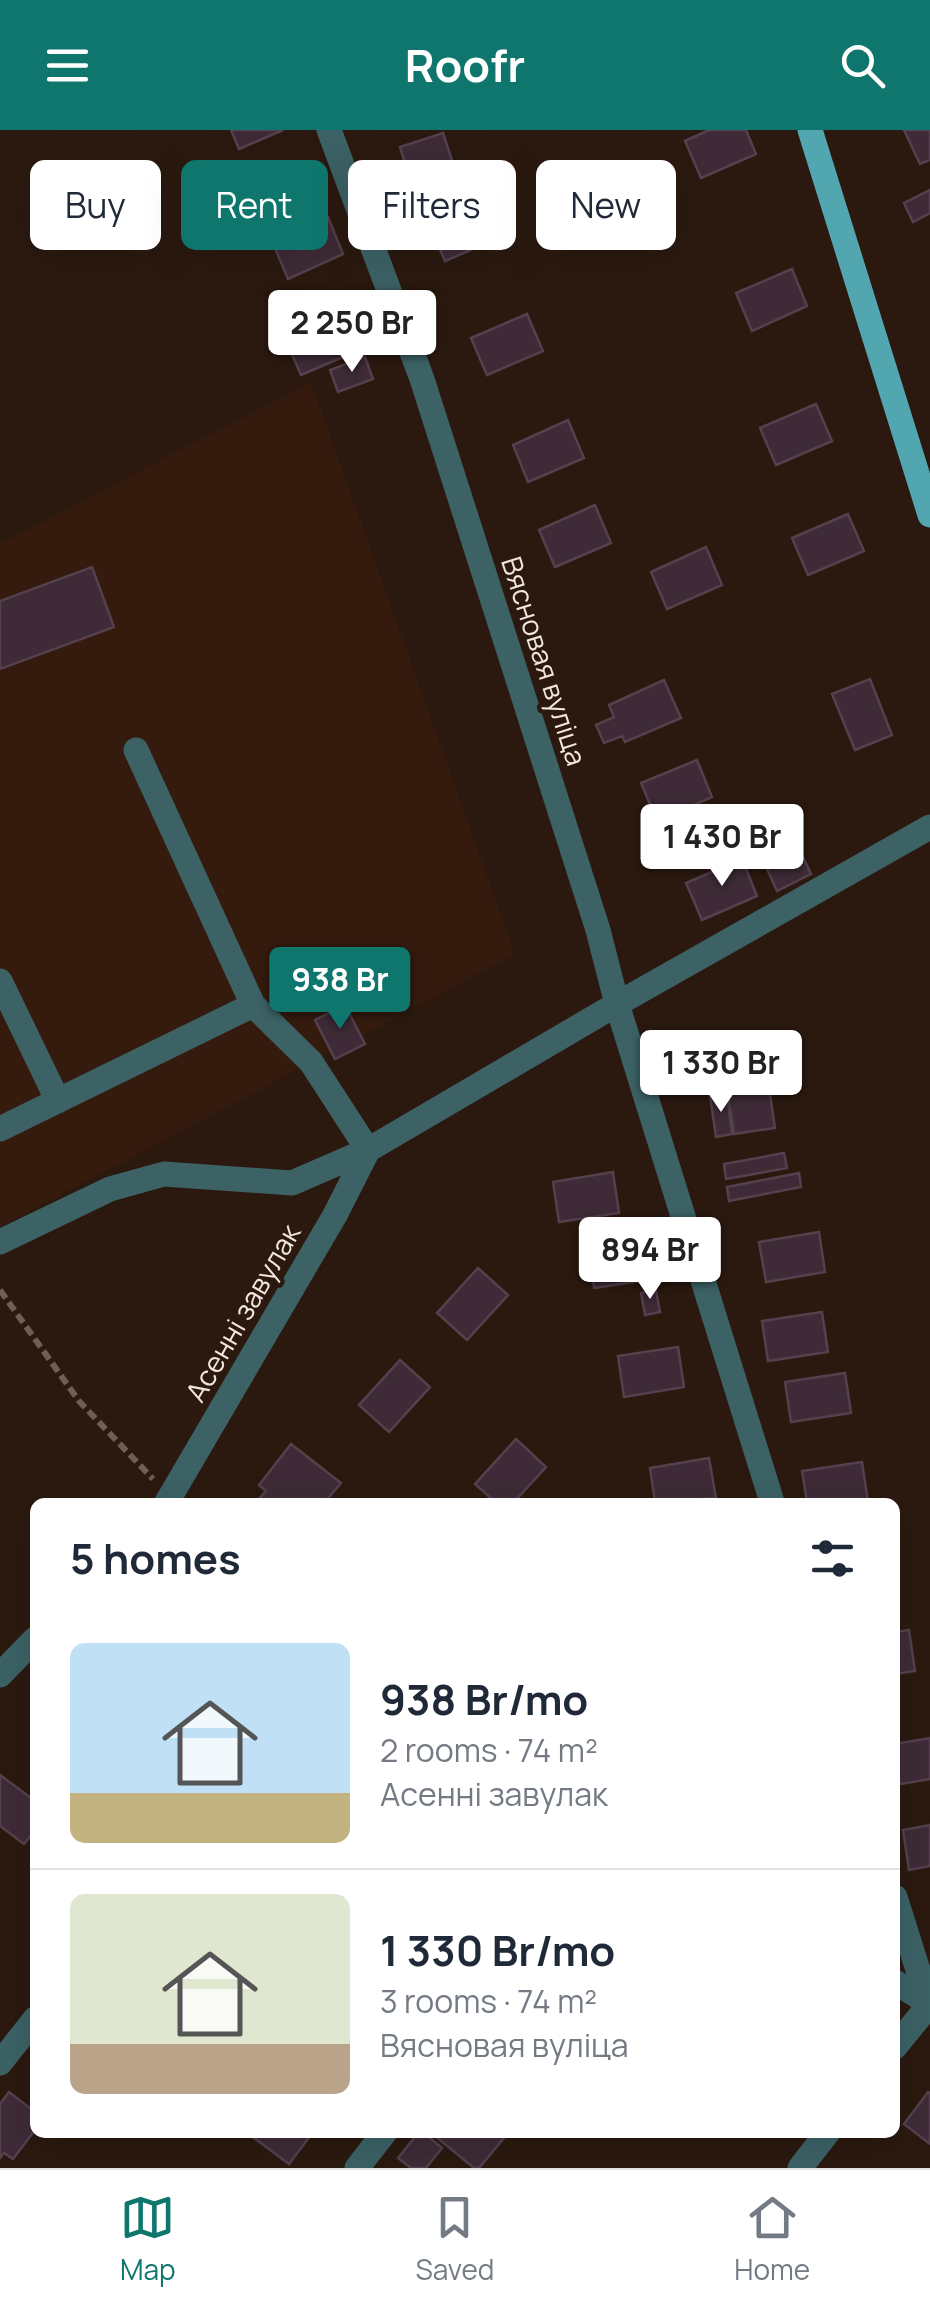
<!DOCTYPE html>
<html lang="en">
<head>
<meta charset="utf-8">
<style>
	body { margin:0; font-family:Manrope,sans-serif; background:#f6f6f7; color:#1f2937; height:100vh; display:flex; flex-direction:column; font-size:38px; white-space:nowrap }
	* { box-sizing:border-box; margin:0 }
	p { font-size:32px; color:#747a83 }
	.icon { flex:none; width:55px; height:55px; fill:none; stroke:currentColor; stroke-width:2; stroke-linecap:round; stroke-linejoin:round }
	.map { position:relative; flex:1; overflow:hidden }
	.details { position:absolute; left:30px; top:1368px; width:870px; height:640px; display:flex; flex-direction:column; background:#fff; border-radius:15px; box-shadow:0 10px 40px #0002 }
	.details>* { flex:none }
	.guide { position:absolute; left:30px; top:30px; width:870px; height:90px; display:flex; gap:20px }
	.price { position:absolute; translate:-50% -85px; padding:0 22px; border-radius:10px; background:#fff; color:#222; font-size:32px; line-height:65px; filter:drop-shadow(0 2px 5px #0008) }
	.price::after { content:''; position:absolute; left:50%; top:60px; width:30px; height:22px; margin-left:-15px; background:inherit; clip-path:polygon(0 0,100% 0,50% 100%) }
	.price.on { background:#0f766e; color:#fff }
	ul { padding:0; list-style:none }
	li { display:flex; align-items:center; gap:30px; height:250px; padding:0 40px }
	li+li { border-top:2px solid #e0e1e3 }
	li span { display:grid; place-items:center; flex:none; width:280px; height:200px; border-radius:15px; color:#555 }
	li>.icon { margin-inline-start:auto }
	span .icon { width:120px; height:120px; fill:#fffc; stroke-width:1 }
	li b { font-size:42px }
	h2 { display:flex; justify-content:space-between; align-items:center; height:120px; padding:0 40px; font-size:42px }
	.pill { padding:0 35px; border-radius:15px; background:#fff; box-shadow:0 10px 40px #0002; font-size:35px; line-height:90px }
	.pill.on { background:#0f766e; color:#fff }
	header { display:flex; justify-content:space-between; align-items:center; height:130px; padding:0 40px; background:#0f766e; color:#fff; font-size:45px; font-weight:700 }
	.tab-bar { display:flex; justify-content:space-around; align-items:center; height:140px; border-top:2px solid #e0e1e3; background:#fff; font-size:28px; color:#747a83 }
	.tab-bar a { display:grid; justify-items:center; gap:5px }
	.tab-bar .on { color:#0f766e }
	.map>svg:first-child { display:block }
	.built { fill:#341b0e }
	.building { fill:#3e2b37; stroke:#55404d; stroke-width:2.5 }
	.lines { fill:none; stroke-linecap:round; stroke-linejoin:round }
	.path { stroke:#6f5e55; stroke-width:6; stroke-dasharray:10 5; stroke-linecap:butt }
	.minor { stroke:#3c6266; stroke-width:25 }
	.major { stroke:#52a6b0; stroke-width:25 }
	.labels { text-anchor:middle; stroke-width:9; stroke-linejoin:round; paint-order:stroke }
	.street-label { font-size:28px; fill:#f3e6df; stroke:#2b190f }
</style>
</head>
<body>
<header><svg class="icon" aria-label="menu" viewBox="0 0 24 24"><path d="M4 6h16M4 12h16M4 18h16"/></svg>Roofr<svg class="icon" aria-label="search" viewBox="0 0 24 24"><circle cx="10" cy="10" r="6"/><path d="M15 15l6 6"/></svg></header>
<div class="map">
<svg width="930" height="2038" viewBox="0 0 930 2038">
	<rect width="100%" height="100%" fill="#2b190f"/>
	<path class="built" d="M311,252l204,572 -153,82 3,8 -30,15 -4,-7 -331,175v-683z"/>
	<path class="building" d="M231,0h52l-44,19z
		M709,0h37l10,24 -55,24 -16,-37z
		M904,0h26v30l-10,4z
		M443,3l16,49 -44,14 -15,-49z
		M930,60v23l-17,9 -9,-19z
		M484,70l17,37 -56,24 -16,-37z
		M328,87l15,37 -55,25 -16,-38z
		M792,139l15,37 -55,25 -16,-38z
		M340,184l17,37 -56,24 -16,-37z
		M527,184l16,37 -56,24 -16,-37z
		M365,227l8,22 -35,13 -8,-22z
		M816,274l16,37 -56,24 -16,-37z
		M568,290l16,38 -56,24 -15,-37z
		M595,375l16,38 -56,24 -16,-37z
		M848,384l16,37 -56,24 -16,-37z
		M706,417l16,38 -55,24 -16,-37z
		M92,437l22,60 -114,42v-68z
		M870,549l22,56 -37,15 -23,-56z
		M664,550l17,38 -56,24 -3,-6 -18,7 -8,-18 18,-8 -5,-12z
		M697,630l15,37 -55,24 -16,-38z
		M801,723l10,21 -34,17 -10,-22z
		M742,729l15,37 -55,24 -16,-37z
		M345,875l20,39 -30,15 -20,-39z
		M769,957l6,41 -41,6 -6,-40z
		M727,964l5,40 -16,3 -6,-41z
		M784,1023l3,15 -61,11 -2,-15z
		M613,1042l6,41 -60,9 -6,-40z
		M799,1043l2,14 -72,14 -2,-14z
		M819,1102l6,40 -59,10 -7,-40z
		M647,1109l7,40 -60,9 -6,-40z
		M478,1138l30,27 -41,45 -30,-27z
		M656,1160l4,22 -15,3 -4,-22z
		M822,1182l6,40 -60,9 -6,-40z
		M678,1217l6,40 -60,10 -6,-41z
		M400,1230l30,27 -41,45 -30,-27z
		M845,1243l6,40 -60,9 -6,-40z
		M516,1309l30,28 -32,35h-19l-20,-18z
		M291,1314l50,39 -16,19h-63l-4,-2 8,-9 -7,-6z
		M709,1328l7,40 -61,4 -5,-34z
		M862,1332l6,40h-61l-5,-31z
		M909,1500l6,41 -20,3v-42z
		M930,1608v41l-35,6v-41z
		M0,1645l35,26v29l-11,14 -24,-18z
		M930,1695v41l-21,4 -6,-40z
		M9,1962l26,20v18l-22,29 -9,-6 -4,5v-54z
		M928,1962l2,1v51l-26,-20z
		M246,2002h67l-24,32z
		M419,2002h4l19,16 -16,20h-15l-13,-10z
		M430,2002h79l-30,36h-5z"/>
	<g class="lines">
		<path class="path" d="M0,1160l79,111 74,78"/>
		<path class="minor" d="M329,0l93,249 176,551 19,74 155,498
			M136,620l117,255 58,57 57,88 -33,65 -168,287
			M0,851l58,120
			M0,999l253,-124
			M0,1112l110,-53 54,-15 128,9 76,-33 249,-146 313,-177
			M0,1545l35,-36
			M895,1767l34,108
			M895,1852l35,22
			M895,1917l34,-42
			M0,1933l35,-44
			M357,2038l28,-36
			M800,2038l28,-36"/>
		<path class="major" d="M810,0l120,385"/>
	</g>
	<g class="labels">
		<g class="street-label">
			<text transform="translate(544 531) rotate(72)" y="10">Вясновая вуліца</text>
			<text transform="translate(243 1183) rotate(-60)" y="10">Асенні завулак</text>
		</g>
	</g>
</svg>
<b class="price" style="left:352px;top:245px">2 250 Br</b>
<b class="price" style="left:722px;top:759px">1 430 Br</b>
<b class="price on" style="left:340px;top:902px">938 Br</b>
<b class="price" style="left:721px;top:985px">1 330 Br</b>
<b class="price" style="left:650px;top:1172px">894 Br</b>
<div class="guide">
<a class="pill">Buy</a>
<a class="pill on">Rent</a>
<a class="pill">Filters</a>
<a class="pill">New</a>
</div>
<section class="details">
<h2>5 homes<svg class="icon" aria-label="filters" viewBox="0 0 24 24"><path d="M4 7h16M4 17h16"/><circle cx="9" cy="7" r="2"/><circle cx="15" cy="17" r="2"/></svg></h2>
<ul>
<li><span style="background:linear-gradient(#bfe0f5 75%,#c2b280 0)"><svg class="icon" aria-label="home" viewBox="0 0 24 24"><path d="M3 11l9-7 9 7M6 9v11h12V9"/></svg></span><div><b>938 Br/mo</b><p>2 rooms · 74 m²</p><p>Асенні завулак</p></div></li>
<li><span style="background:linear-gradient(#dfe7d0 75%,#b9a48a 0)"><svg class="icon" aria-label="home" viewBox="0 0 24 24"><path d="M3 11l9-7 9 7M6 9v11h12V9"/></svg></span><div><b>1 330 Br/mo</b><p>3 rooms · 74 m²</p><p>Вясновая вуліца</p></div></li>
</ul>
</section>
</div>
<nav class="tab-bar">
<a class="on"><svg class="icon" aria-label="map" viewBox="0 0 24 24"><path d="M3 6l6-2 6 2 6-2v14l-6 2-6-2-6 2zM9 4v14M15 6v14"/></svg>Map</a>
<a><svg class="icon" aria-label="saved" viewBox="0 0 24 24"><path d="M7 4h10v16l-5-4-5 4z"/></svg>Saved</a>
<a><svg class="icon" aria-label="home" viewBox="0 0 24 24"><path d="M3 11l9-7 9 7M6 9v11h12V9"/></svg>Home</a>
</nav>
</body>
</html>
